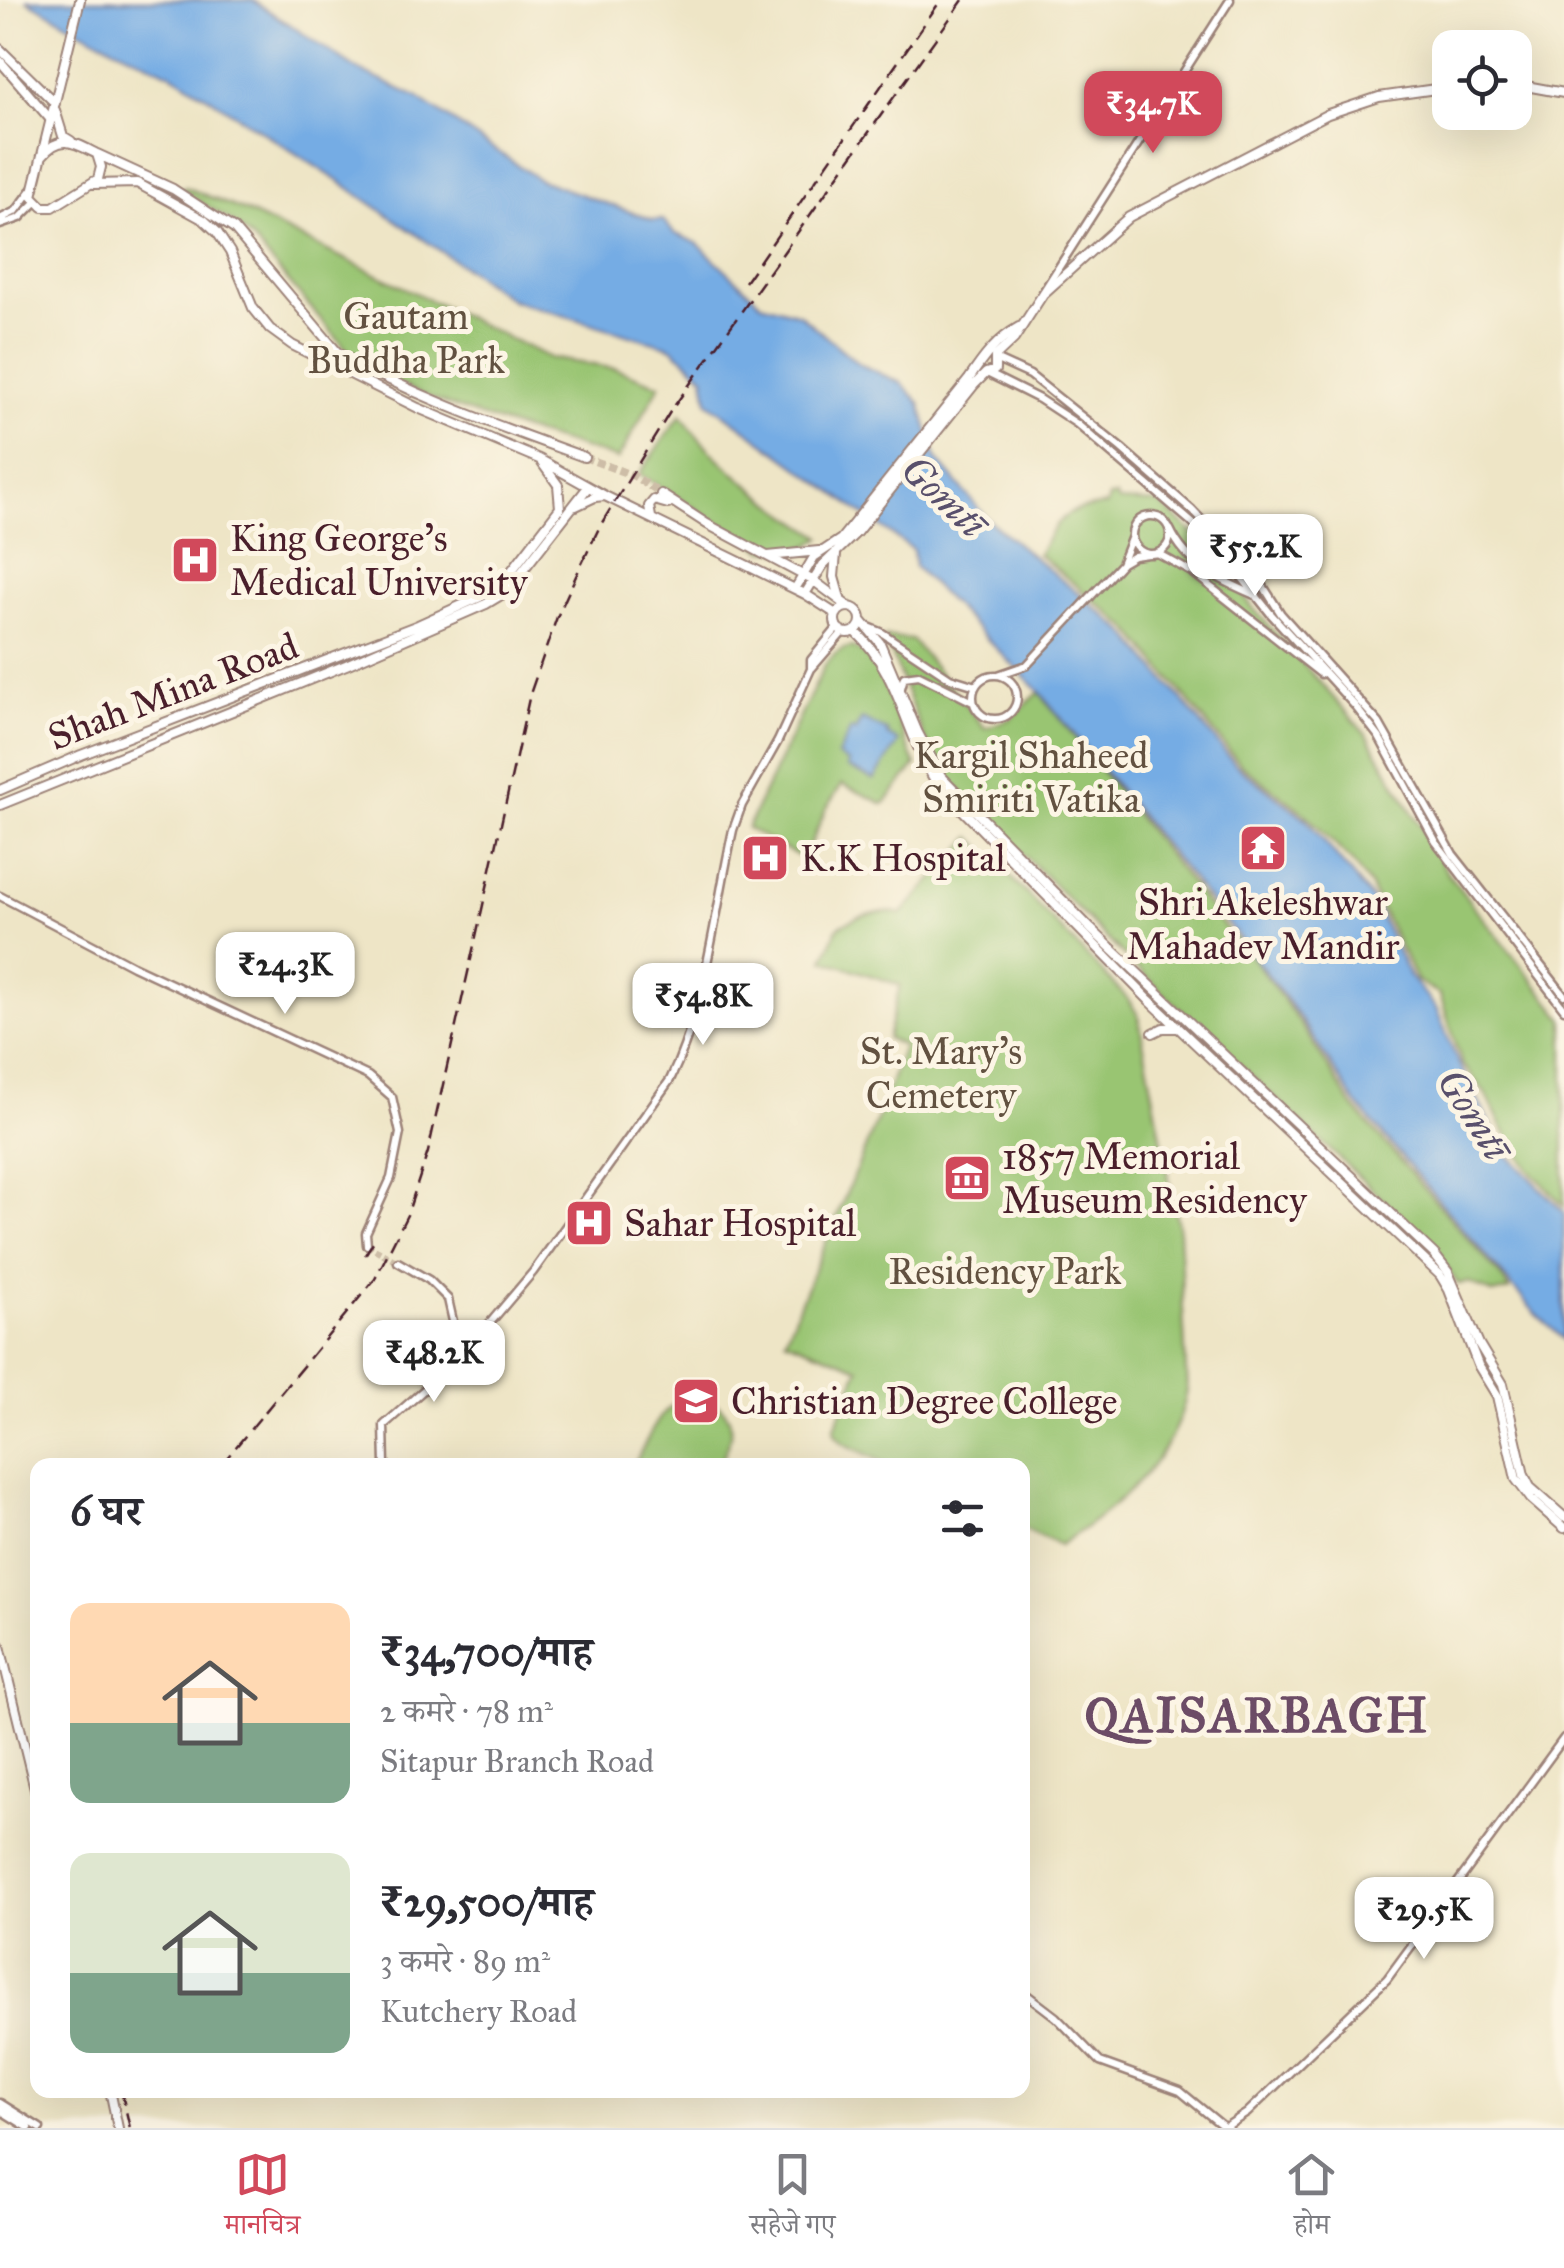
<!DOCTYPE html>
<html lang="hi">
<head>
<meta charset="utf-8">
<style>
	body { margin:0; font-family:"IM FELL Great Primer","Noto Serif Devanagari",serif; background:#f7f7f7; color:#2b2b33; height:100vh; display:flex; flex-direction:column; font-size:38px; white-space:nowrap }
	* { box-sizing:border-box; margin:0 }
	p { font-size:32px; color:#7c7c81 }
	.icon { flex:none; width:55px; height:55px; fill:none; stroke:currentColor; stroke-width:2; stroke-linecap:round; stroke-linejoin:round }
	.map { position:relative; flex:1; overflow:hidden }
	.details { position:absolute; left:30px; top:1458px; width:1000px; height:640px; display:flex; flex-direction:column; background:#fff; border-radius:20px; box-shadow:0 10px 40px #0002 }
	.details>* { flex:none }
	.tools { position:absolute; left:1432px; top:30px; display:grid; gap:20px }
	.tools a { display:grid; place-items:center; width:100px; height:100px; border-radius:20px; background:#fff; box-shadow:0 10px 40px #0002; font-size:50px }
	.price { position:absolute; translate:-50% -85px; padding:0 22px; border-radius:20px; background:#fff; color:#222; font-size:32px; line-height:65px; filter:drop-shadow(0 2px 5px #0008) }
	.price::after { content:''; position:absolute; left:50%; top:60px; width:30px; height:22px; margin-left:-15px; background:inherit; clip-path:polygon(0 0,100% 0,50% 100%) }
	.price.selected { background:#d1495b; color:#fff }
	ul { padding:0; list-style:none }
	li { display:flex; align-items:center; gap:30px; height:250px; padding:0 40px }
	li span { display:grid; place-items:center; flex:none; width:280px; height:200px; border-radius:20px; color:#555 }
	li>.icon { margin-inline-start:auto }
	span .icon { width:120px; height:120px; fill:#fffc; stroke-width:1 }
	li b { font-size:42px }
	h2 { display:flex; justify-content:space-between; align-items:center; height:120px; padding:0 40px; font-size:42px }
	.dock { display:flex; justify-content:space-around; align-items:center; height:140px; border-top:2px solid #e1e1e2; background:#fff; font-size:28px; color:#7c7c81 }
	.dock a { display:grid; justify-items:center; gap:5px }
	.dock .selected { color:#d1495b }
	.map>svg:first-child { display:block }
	.green { fill:#99c572; stroke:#72724e; stroke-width:2.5 }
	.water { fill:#75ace4; stroke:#606688; stroke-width:2.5 }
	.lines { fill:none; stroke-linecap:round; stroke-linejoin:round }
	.tertiary-tunnel { stroke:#cdbda7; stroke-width:6; stroke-dasharray:6 3; stroke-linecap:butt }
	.primary-tunnel { stroke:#cdbda7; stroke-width:8; stroke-dasharray:8 4; stroke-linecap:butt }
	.tertiary-casing { stroke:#9c8278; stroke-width:11 }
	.secondary-casing { stroke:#9c8278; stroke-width:12 }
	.primary-casing { stroke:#9c8278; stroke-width:12 }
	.tertiary { stroke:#fff; stroke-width:6 }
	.secondary { stroke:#fff; stroke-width:8 }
	.primary { stroke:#fff; stroke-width:8 }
	.rail { stroke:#4a1f2b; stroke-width:2.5; stroke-dasharray:15 8; stroke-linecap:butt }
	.labels { text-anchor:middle; stroke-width:10; stroke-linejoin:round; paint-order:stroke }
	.park-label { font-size:38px; fill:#625140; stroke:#fcf5e5 }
	.poi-label { font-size:38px; fill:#4a1f2b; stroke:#fcf5e5; text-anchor:start }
	.street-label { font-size:38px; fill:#4a1f2b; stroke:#fcf5e5 }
	.water-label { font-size:40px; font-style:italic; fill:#59506c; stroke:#fcf5e5 }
	.district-label { font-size:48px; font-weight:bold; letter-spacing:2.5px; fill:#6c4c66; stroke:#fcf5e5 }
</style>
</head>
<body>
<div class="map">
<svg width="1564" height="2128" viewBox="0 0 1564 2128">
	<rect width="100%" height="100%" fill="#fcf5e5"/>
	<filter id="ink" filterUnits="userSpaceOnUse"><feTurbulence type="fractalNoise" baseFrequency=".01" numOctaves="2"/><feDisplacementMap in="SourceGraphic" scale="20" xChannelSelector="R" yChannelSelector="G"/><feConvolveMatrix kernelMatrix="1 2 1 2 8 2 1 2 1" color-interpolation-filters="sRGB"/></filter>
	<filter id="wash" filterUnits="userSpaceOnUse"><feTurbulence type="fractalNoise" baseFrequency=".0048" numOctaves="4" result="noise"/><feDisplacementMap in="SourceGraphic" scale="40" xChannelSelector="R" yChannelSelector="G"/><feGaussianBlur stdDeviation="2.25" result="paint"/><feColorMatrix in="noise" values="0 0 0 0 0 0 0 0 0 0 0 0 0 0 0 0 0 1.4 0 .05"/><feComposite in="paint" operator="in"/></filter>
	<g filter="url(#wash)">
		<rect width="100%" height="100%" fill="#eee5c6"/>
		<path class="green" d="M185,187l62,25 303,146 67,11 43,16 -42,74c-85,-28 -190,-51 -264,-101l-102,-119 -21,-18 -50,-31z
			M681,415c31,46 93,92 141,122l-13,9 -20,5 -25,-1 -125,-76z
			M1116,496l3,5 41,2 44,40 49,65 115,128 80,138 116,145v187l-36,-38 -26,-41 -16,-33 -24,-30 -22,-69 -24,-15 -46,-94 -18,-24 -48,-49 -63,-48 -112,-136 -91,-75c24,-39 23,-43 69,-49l2,-8z
			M885,637l27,3 73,88 27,-10 27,-26 188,238 22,23 51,70 52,82 150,173 8,12 -16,4 -26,-12 -10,2 -30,-42 -309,-291 -176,-178 -20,-38z
			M853,647c33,16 45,85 63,118l-32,39 -42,-20 -16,25 -22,50 -57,-31 77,-161c8,-11 15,-19 29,-20z
			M972,837l156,162 10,16 41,216 8,160c-13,70 -71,117 -127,154l-37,-17 -1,-63h-133l-46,-22 -8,-9v-7l24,-59 -74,-29 96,-228 22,-65 -16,-8 13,-53 -76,-25 14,-33c18,-11 42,-19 63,-13z
			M695,1394c42,14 43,35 24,71h-85c16,-29 26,-63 61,-71z"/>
		<path class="water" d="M26,0h226l106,70 57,26 125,84 113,40h10l11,13 23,10 64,60 38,11 60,50 42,19 19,20 16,55 51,61 138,113 112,134 68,52 68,83 37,76 26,31 21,52 48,92 59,60v128l-29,-27 -180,-211 -55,-84 -51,-68 -209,-258 -125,-125 -2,-17 -205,-148 -4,-26 -33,-29 -159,-47 -172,-118 -164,-106 -75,-35z
			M862,719l26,13 -1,3 12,7 -25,38 -27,-13 2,-4 -11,-7 13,-27 4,2z"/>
	</g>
	<g filter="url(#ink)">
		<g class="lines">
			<path class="tertiary-tunnel" d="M367,1245l31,17"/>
			<path class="primary-tunnel" d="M584,457l50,19 27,18"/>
			<g class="tertiary-casing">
				<path id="tertiary" d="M0,219l16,-8 15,-20
					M0,225l20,-7 16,-16
					M1043,292l187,-292
					M997,360l33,15 91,73 71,62 68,71 21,33 98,109 74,131 111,141
					M989,374l50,25 38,25 134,115 59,74 85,93 24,31 57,105 128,167
					M1132 535a19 19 0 1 1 38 0a19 19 0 1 1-38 0Z
					M1170,529c17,37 52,52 87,67
					M1157,553l36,20 128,101
					M1122,563l12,-7 14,-2
					M869,627l12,5 69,46 26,8
					M812,668l31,-36
					M998,675l29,-10 94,-101 11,-28
					M973 697a22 22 0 1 1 44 0a22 22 0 1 1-44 0Z
					M901,688l3,-11 15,-2 54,27
					M0,896l133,70 235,110 24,21 8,36 -9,45 -25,55 1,12
					M398,1262l31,18 19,19 13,58
					M385,1465l-1,-40 77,-68 34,-40 38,-45 137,-192c36,-74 45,-169 63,-250l9,-25 36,-64 33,-72v-9l27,-33
					M1022,1991l34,26 44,45 80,29 44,36
					M0,2103l40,25
					M0,2110l29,18
					M1224,2128l23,-15 140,-134 177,-241"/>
			</g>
			<g class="secondary-casing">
				<path id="secondary" d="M0,49l55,54
					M0,61l51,59
					M0,1646l38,155
					M110,2090l8,38"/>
			</g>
			<g class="primary-casing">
				<path id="primary" d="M1515,84l49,9
					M55,110l8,26 8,5
					M97,154l76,35 61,40 104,124c79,45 161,73 246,104
					M43,155c18,-22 32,-12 54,-1l4,13 -3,12 -45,28h-10l-11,-11 48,-196
					M94,184l43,-1 67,37 13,12 13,20 23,56 17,21 22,16 126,63 121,51 66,37 200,98 31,20
					M661,494l46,30 107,57 35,26
					M576,506l19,-9 10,-1
					M651,517l-2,-11 5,-6 14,4
					M836,554l-2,23 6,21
					M768,556l51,-5
					M795,589l19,-32 27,-18 128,-160c14,-21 27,-39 50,-52
					M805,594l18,-29 33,-32 118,-148 12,-12 9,-3v-13l19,-18 29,-45 86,-77 199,-103 51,-17 71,-10
					M835 620a13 13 0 1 1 26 0a13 13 0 1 1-26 0Z
					M861,620l19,23 38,90 23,43 150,153 343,325 14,18 31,72 24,40 21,91 6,12 34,30
					M855,631c45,41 50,105 83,154l211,215 291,275 9,15 29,75 19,31 19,83 15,20 33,29
					M0,790l81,-35 337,-130 62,-28 23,-15 57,-74 -2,-23 -16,-22
					M0,805l346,-140 140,-61 20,-12 82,-105
					M1153,1033l10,-5h15"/>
			</g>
			<use href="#tertiary" class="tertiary"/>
			<use href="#secondary" class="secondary"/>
			<use href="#primary" class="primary"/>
			<path class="rail" d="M745,282l196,-282
				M365,1255l10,-16
				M221,1465l154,-186 32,-64 21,-63 102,-458 27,-77 19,-41 24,-50 70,-114 293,-412
				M121,2090l9,38"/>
		</g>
	</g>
	<defs>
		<g id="hospital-square" transform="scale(2.5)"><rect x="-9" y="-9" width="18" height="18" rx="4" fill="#d1495b" stroke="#fcf5e5"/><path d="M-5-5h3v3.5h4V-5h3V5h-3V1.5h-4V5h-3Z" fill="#fff"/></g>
		<g id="temple-square" transform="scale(2.5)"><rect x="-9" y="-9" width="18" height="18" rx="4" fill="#d1495b" stroke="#fcf5e5"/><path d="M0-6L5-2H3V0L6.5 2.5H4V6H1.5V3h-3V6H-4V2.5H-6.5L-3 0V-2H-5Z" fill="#fff"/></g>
		<g id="museum-square" transform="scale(2.5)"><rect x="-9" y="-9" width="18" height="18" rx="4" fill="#d1495b" stroke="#fcf5e5"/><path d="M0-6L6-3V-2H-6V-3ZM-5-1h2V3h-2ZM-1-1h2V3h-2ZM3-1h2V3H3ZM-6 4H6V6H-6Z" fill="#fff"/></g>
		<g id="university-square" transform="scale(2.5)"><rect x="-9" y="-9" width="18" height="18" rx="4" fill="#d1495b" stroke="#fcf5e5"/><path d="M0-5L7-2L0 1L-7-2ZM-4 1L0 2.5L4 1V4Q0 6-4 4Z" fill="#fff"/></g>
	</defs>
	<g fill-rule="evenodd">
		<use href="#hospital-square" x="195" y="560"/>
		<use href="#temple-square" x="1263" y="848"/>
		<use href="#hospital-square" x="765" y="858"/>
		<use href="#museum-square" x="967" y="1178"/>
		<use href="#hospital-square" x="589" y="1223"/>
		<use href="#university-square" x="696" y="1401"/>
	</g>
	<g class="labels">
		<g class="park-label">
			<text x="406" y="329">Gautam<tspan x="406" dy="44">Buddha Park</tspan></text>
			<text x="1031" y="768">Kargil Shaheed<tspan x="1031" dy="44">Smiriti Vatika</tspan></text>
			<text x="941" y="1064">St. Mary's<tspan x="941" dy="44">Cemetery</tspan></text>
			<text x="1005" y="1284">Residency Park</text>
		</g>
		<g class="poi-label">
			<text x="230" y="551">King George's<tspan x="230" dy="44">Medical University</tspan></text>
			<text x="800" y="871">K.K Hospital</text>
			<text x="1263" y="915" text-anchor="middle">Shri Akeleshwar<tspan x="1263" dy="44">Mahadev Mandir</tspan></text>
			<text x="1002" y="1169">1857 Memorial<tspan x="1002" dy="44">Museum Residency</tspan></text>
			<text x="624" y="1236">Sahar Hospital</text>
			<text x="731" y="1414">Christian Degree College</text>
		</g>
		<g class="street-label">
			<text transform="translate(173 691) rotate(-21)" y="13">Shah Mina Road</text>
		</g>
		<g class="water-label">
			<text transform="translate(944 496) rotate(43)" y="14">Gomtī</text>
			<text transform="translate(1474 1114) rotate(57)" y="14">Gomtī</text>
		</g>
		<g class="district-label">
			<text x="1257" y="1732">QAISARBAGH</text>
		</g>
	</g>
</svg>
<div class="tools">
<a><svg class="icon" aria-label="locate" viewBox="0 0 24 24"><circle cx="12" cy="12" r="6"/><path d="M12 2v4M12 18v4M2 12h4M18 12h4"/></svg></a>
</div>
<b class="price selected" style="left:1153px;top:156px">₹34.7K</b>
<b class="price" style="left:1255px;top:599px">₹55.2K</b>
<b class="price" style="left:285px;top:1017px">₹24.3K</b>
<b class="price" style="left:703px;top:1048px">₹54.8K</b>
<b class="price" style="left:434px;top:1405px">₹48.2K</b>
<b class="price" style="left:1424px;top:1962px">₹29.5K</b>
<section class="details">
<h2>6 घर<svg class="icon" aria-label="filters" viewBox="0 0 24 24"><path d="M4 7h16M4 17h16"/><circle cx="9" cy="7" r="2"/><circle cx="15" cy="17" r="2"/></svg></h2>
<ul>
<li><span style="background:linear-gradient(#ffd9b3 60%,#7fa58c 0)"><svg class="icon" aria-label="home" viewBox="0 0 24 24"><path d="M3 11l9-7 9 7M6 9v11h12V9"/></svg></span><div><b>₹34,700/माह</b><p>2 कमरे · 78 m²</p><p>Sitapur Branch Road</p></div></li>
<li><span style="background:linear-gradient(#dfe7d0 60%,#7fa58c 0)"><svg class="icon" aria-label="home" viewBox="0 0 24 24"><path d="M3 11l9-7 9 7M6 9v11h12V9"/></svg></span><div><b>₹29,500/माह</b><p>3 कमरे · 89 m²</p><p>Kutchery Road</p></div></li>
</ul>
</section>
</div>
<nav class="dock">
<a class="selected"><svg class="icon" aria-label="map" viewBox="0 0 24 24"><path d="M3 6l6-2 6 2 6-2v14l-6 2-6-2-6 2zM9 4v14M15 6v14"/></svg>मानचित्र</a>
<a><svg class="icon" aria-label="saved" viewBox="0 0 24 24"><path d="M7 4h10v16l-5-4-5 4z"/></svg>सहेजे गए</a>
<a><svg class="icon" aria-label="home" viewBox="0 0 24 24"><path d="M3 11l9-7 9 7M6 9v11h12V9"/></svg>होम</a>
</nav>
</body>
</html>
